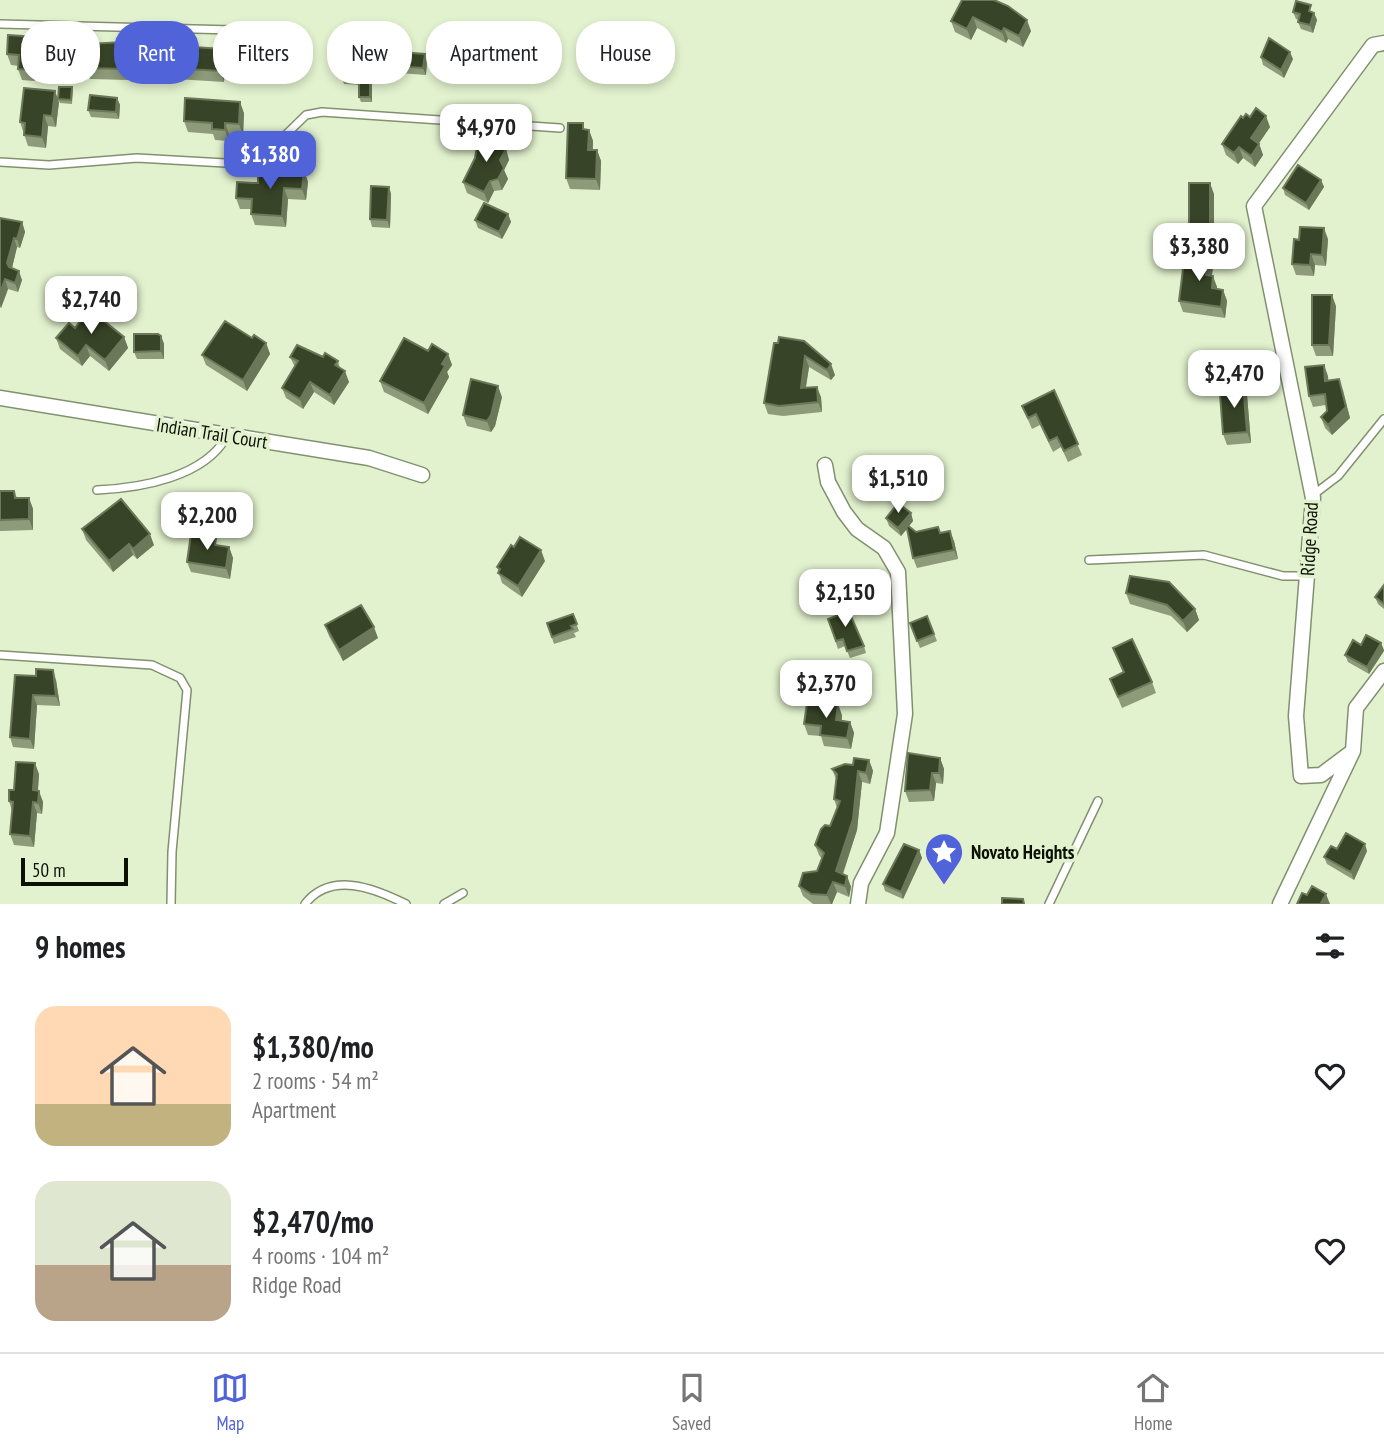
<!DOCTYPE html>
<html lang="en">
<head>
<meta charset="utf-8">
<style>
	body { margin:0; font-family:"PT Sans Narrow",sans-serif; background:#f2f2f2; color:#202124; height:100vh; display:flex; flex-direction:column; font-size:26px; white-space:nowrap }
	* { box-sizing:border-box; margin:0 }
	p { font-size:23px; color:#757577 }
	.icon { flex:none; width:38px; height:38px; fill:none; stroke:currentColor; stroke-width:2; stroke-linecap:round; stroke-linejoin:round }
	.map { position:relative; height:904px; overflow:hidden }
	.sheet { display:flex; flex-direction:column; background:#fff; flex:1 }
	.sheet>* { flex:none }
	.banner { position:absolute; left:21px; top:21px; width:700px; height:63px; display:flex; gap:14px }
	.scale { position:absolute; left:21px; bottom:18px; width:107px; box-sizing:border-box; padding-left:7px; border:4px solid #0b1005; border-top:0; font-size:19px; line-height:24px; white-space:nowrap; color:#0b1005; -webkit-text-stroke:5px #e2f2ce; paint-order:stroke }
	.price { position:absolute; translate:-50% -60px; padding:0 16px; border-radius:14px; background:#fff; color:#222; font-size:23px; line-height:46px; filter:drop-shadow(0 2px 4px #0008) }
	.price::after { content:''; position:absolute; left:50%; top:42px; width:21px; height:16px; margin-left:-10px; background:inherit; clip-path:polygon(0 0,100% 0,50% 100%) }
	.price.selected { background:#5063d9; color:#fff }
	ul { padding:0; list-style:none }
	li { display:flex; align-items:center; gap:21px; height:175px; padding:0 35px }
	li span { display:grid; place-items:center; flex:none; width:196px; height:140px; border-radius:21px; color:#555 }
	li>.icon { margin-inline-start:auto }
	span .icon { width:84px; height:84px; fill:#fffc; stroke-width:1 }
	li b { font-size:30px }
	h2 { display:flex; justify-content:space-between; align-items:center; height:84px; padding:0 35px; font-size:30px }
	.tag { padding:0 24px; border-radius:28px; background:#fff; box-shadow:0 4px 10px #0003; font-size:24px; line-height:63px }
	.tag.selected { background:#5063d9; color:#fff }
	.tab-bar { display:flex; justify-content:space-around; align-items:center; height:98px; border-top:2px solid #e0e0e0; background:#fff; font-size:19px; color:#757577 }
	.tab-bar a { display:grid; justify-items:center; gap:4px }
	.tab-bar .selected { color:#5063d9 }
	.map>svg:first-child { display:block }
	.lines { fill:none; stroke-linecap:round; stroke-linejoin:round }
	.lane-casing { stroke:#829070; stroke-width:10 }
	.street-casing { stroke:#829070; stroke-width:17 }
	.lane { stroke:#fff; stroke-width:7 }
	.street { stroke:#fff; stroke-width:14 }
	.wall { fill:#8d9b7a }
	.shaded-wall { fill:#6b7859 }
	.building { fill:#384427; stroke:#6b7859; stroke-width:2 }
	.labels { text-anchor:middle; stroke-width:7; stroke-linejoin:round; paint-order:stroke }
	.street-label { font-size:19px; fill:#0b1005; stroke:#e2f2ce }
	.poi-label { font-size:19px; font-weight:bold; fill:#0b1005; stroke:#e2f2ce; text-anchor:start }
</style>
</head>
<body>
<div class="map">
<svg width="1384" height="904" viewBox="0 0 1384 904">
	<rect width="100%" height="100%" fill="#e2f2ce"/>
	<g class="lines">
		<g class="lane-casing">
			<path id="lane" d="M0,24l233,6
				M0,162l49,3 88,-7 106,6 20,-7 43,-42 16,-3 238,16
				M97,490c44,-2 108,-13 130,-54
				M1313,495l25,-19 46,-57
				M1089,560l115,-5 79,21h24
				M0,655l152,10 28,13 7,12 -15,162 -1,52
				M305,904c26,-33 69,-16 101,0
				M444,904l19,-11
				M1049,904l49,-103"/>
		</g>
		<g class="street-casing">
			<path id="street" d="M0,398l369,60 53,17
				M825,465l3,17 16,30 13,17 27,19 14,24 7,142 -18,119 -26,50 -3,21
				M1353,751l3,-43 28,-37
				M1280,904l73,-153 -32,24 -20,1 -5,-60 17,-218 -59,-292 119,-161 11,-2"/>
		</g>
		<use href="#lane" class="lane"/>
		<use href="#street" class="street"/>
	</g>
	<path class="wall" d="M962,0l69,31 -8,16 -15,-8 -2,4 -29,-15 -6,12 -16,-8 -4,-11z
		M1293,12l21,1 3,7 -4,13 -12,-4 -3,-7 1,-2 -3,-1z
		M39,42l21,12 -1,19 -20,-1 -5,9 -12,-1 -4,-11 1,-3 -8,-1 -4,-11z
		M129,53l-1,27 -38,-1 -4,-11z
		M425,54l2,7 -1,14 -54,-4v31h-11l-2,-5v-12l-15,-1 -2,-5 19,-11 -2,-5z
		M1261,57l32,2 -9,19 -21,-13z
		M225,60l-1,22 -64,-4 -4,-11z
		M72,87l1,4 -1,13 -12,-1 -2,-4z
		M117,98l3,7 -1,14 -28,-2 -3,-7z
		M59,102l-3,25 -8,-1 -2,22 -18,-2 -8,-24z
		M244,113l-1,22 -14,-1v7l-14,-1 -2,-6 -25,-2 -4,-11z
		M1250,117l20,10 -11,16 4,12 -8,12 -12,-9 -5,6 -12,-9 -4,-11 21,-26z
		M589,130l4,11v9h4l4,11 -1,29 -30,-1 -4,-11z
		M506,149l3,11 -5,10 4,9 -6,11 -8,1 -6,12 -21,-10 -4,-11z
		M304,171l4,11 -2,18 -18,-1 -2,28 -31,-2 -4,-11v-5h-11l-4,-11 22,-15 20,-7z
		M1321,180l3,7 -15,23 -24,-15 -2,-7z
		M389,187l2,7 -1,34 -18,-1 -2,-8z
		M1214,194v43h-21l-4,-11z
		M508,214l3,8 -9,17 -24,-11 -3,-8z
		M0,218l22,4 3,10 -5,16 -3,-1 -5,21 10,12 -4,12 -10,-3 -7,19 -1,-1z
		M1328,239l-2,27 -11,-1 -1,11 -18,-1 -4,-11 7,-24z
		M1213,267l-1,9 5,11v2l6,1 4,11 -2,17 -42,-6 -4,-11z
		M1336,306l-3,50h-17l-4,-11z
		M75,328l49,9 4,11 -19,23 -19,-15 -8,10 -22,-17 -4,-11z
		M161,336l3,8v15h-27l-3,-7z
		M779,337l56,38 -4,5 -22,-13 -3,20 15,10 1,15 -39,4 -15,-2 -4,-11z
		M252,338l14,5 4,11 -23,37 -41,-26 -4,-10z
		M428,351l20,3 4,11 -5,7 2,5 -21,37 -44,-22 -4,-11z
		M290,357h33l15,4 2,7 9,14 -15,23 -20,-13 -11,17 -17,-11 -4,-10 13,-21z
		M1324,365l4,15 15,10 7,28 -18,17 -7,-7 -4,-11 6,-6 -1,-6 -13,2 -4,-11z
		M1243,384l4,11 4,48 -24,2 -4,-11 5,-40z
		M1054,390l28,65 -14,7 -7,-15 -8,5 -13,-27 -8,4 -10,-23z
		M502,397l-7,29 -4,6 -24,-6 -4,-11z
		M0,491h14l3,7h12l4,11v21l-33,1z
		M911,513l2,8 -4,5 7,6 24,1 14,8 4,18 -41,9 -4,-10 -6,-29 -6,7 -12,-10 -3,-8z
		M82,529l72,16 -17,14 -4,-4 -20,17 -27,-32z
		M219,546l10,1 4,11 -3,21 -39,-7 -4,-10z
		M545,561l-23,36 -20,-14 -5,-16z
		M1384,585v24l-6,-5 -3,-7z
		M1126,593l69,16 4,11 -12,12 -16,-16 -41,-12z
		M573,614l6,17 -5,2 2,4 -22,7 -7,-21z
		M927,616l10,25 -17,7 -10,-25z
		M828,619l36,27 2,7 -16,5 -5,-12 -7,3z
		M325,625l53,13 -35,23 -14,-25z
		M1381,643l3,7 -15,24 -21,-12 -3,-7 16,-10z
		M1113,648l39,34 4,11 -34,15 -12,-29 13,-7z
		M36,676l20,4 4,26 -23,-1 -3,44 -21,-2 -3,-10z
		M842,715v6l8,1 4,11 -3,16 -27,-3 -3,-10 -13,-1 -4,-11z
		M940,758l4,11 -1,15 -7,-1 -2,18 -25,1 -4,-11z
		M869,760l4,11 -3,13 -8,-2 -5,48 -14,44 4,2 4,11 -2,10 -12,-5 -5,12h-19l-10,-8 -4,-10 18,-15 5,-12 -3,-4 -4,-10 15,-19 7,-18 -3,-9 2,-20 -4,-10 21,-4z
		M39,774l-1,17 5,11 -1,12 -5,-1 -3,34 -20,-2 -4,-11 2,-23 -3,-10 5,-11z
		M1337,849l30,2 -13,29 -27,-16 -3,-7z
		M919,850l3,8 -19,41 -18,-8 -2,-7z"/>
	<path class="shaded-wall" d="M1314,13l3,7 -4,13 -3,-8z
		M973,17l4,11 -6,12 -4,-11z
		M1027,20l4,11 -8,16 -4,-11z
		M1004,28l4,11 -2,4 -4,-11z
		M125,42l4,11 -1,27 -4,-11z
		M56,43l4,11 -1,19 -4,-10z
		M221,49l4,11 -1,22 -4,-11z
		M1290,52l3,7 -9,19 -3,-8z
		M425,54l2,7 -1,14 -3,-7z
		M35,61l4,11 -5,9 -4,-11z
		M370,68l2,5v29l-2,-5z
		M55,91l4,11 -3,25 -4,-11z
		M117,98l3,7 -1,14 -3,-7z
		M240,102l4,11 -1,22 -4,-11z
		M44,115l4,11 -2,22 -4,-11z
		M1266,116l4,11 -15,22 -4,-11z
		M225,123l4,11v7l-4,-11z
		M589,130l4,11 -1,19 -4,-10z
		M1259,144l4,11 -8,12 -4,-11z
		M1239,147l4,11 -5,6 -4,-11z
		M506,149l3,11 -5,10 4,9 -6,11 -4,-11 2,-19z
		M597,150l4,11 -1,29 -4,-11z
		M304,171l4,11 -2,18 -4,-11z
		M1321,180l3,7 -15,23 -3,-7z
		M490,181l4,10 -6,12 -4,-11z
		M1210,183l4,11v43l-4,-11z
		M389,187l2,7 -1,34 -3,-8z
		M284,188l4,11 -2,28 -4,-11z
		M508,214l3,8 -9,17 -3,-7z
		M22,222l3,10 -5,16 -3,-9z
		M1324,228l4,11 -2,27 -4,-11z
		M14,238l3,9 -6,25 -4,-9z
		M1311,254l4,11 -1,11 -4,-11z
		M1209,256l4,11 -3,19 -4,-11z
		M19,271l3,9 -4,12 -3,-9z
		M1213,276l4,11 -1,12 -4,-11z
		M5,279l3,10 -7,19 -1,-4v-11z
		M1223,290l4,11 -2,17 -4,-11z
		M1332,295l4,11 -3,50 -4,-11z
		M161,336l3,8v15l-3,-8z
		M124,337l4,11 -19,23 -4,-11z
		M266,343l4,11 -23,37 -4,-11z
		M86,345l4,11 -8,10 -4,-10z
		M448,354l4,11 -5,7 2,5 -21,37 -4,-11z
		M805,356l4,11 -5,31 -3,-10z
		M831,364l4,11 -4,5 -4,-10z
		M1324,365l4,11 1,15 -4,-10z
		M345,371l4,11 -15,23 -4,-10z
		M1339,379l11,39 -18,17 -4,-10z
		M310,382l4,10 -11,17 -3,-10z
		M1243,384l4,11 4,48 -4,-11z
		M498,386l4,11 -7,29 -4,6 -4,-11z
		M817,387l4,10 1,15 -4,-10z
		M29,498l4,11v21l-4,-11z
		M911,513l2,8 -12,15 -3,-8z
		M950,531l4,10 4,18 -4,-9z
		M150,534l4,11 -17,14 -4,-10z
		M129,544l4,11 -20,17 -4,-11z
		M229,547l4,11 -3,21 -4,-11z
		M541,550l4,11 -23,36 -4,-11z
		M1195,609l4,11 -12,12 -4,-11z
		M374,627l4,11 -35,23 -4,-11z
		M1381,643l3,8 -15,23 -2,-7z
		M53,670l3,10 4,26 -4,-10z
		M33,695l4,10 -3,44 -4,-10z
		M838,704l4,11 -2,16 -4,-11z
		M850,722l4,11 -3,16 -4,-11z
		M940,758l4,11 -1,15 -4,-11z
		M869,760l4,11 -3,13 -4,-11z
		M35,763l4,11 -2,27 -4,-11z
		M858,771l4,11 -5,48 -17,52 -4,-11z
		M932,773l4,10 -2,18 -4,-11z
		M39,791l4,11 -1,12 -4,-11z
		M33,802l4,11 -3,34 -4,-11z
		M1365,844l2,7 -13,29 -3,-8z
		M919,850l3,8 -19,41 -2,-7z
		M847,876l4,11 -2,10 -4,-11z
		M833,882l4,10 -5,12h-1l-4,-9z
		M1326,894l4,10h-9v-1z"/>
	<path class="building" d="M962,0h32l14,6 19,14 -8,16 -15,-8 -2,4 -29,-15 -6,12 -16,-8z
		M1296,1l15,4 -2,6 5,2 -4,12 -12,-3 2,-8 -7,-2z
		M8,35l29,2v5l19,1 -1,20 -20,-2 -5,9 -12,-1 1,-14 -12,-1z
		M1269,38l21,14 -9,18 -20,-13z
		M125,42l-1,27 -38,-1 1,-24z
		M166,45l55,4 -1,22 -64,-4 1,-16 9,1z
		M360,49l65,5 -2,14 -64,-5z
		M343,67l27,1v29h-11v-17l-17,-1z
		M59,87h13l-1,13 -13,-1z
		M24,88l31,3 -3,25 -8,-1 -2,22 -18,-2 1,-12 -5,-1z
		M90,95l27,3 -1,14 -28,-2z
		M185,98l55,4 -1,22 -14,-1v7l-13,-1v-6l-28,-2z
		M1256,108l10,8 -15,22 8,6 -8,12 -12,-9 -5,6 -12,-9 19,-28 2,2 3,-4 4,3z
		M568,123h15v6l6,1 -1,20h9l-1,29 -30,-1z
		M487,135l19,14 -6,11 4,8 -6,11 -8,2 -6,11 -21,-10 12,-24 3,-18z
		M1298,165l23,15 -15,23 -23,-15z
		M278,169l26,2 -2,18 -18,-1 -2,28 -31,-2 1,-15 -16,-1 1,-16 21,1v-9l20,2z
		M1189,183h21v43h-21z
		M371,186l18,1 -2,33 -17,-1z
		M484,203l24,11 -9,18 -24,-12z
		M0,218l22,4 -5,17 -3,-1 -7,25 2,4 10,4 -4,12 -10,-4 -5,14z
		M1300,227l24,1 -2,27 -11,-1 -1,11 -18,-1 2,-25 5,1z
		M1185,253l24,3 -3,19 7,1 -1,12 11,2 -2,17 -42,-6z
		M1312,295h20l-3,50h-17z
		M89,309l35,28 -19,23 -19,-15 -8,11 -22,-18 13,-15 6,5z
		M225,321l27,17 2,-3 12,8 -23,37 -41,-25z
		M134,334h24l3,2v15l-27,1z
		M779,337l25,4 27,23 -4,6 -22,-14 -4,32 16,-1 1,15 -39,4 -15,-3 10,-60h4z
		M404,338l24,13 4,-7 16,10 -6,10 3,2 -21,37 -44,-22z
		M297,345l26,12 2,-4 13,8 -3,4 10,6 -15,24 -20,-13 -10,17 -18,-11 16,-27 -8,-4z
		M1324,365l1,16 14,-2 7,28 -18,18 -7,-8 6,-6 -2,-17 -16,2 -4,-29z
		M471,379l27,7 -7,29 -4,6 -24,-6z
		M1243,384l4,48 -24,2 -3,-40h8l-1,-9z
		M1054,390l24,54 -14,7 -7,-14 -8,4 -13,-27 -8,4 -6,-12z
		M0,491h14l1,7h14v21l-29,1z
		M121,499l29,35 -17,15 -4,-5 -20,17 -27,-32z
		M898,503l13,10 -13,15 -12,-10z
		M906,524l10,8 22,-5 2,6 10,-2 4,19 -41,8z
		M191,534l25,4 -1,7 14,2 -3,21 -39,-6z
		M520,537l21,13 -23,36 -20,-13 2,-4 -3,-2 14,-22 3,2z
		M1130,576l39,6 26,27 -12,12 -16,-16 -41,-12z
		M1384,585v19l-9,-7z
		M361,605l13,22 -35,23 -14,-25z
		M846,605l18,41 -17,5 -4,-12 -7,2 -8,-22 8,-3 -3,-8z
		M573,614l4,10 -6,2 2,3 -21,8 -5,-14z
		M927,616l7,18 -17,7 -7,-18z
		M1366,635l15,8 -14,24 -22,-12 8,-15 8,5z
		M1132,639l20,43 -34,15 -8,-18 14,-7 -11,-24z
		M36,669l17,1 3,26 -23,-1 -3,44 -20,-2 5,-62 21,1z
		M807,703l31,1 -2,16 14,2 -3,16 -27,-3 1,-9 -17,-2z
		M908,753l32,5 -1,15h-7l-2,17 -25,1z
		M854,758l15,2 -3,13 -8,-2 -5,48 -17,52 11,5 -2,10 -12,-4 -6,13 -16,-1 -12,-8 4,-13 14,-2 7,-18 -9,-8 6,-16 4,-4 5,1 10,-25 -6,-2 3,-25 -5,-5 13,-5 8,1z
		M16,762l19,1 -2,27 6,1 -1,12 -5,-1 -3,34 -20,-2 3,-32 -4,-1v-11h5z
		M1346,833l19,11 -14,28 -27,-15 7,-11 6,3z
		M904,844l15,6 -18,42 -18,-8z
		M1312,886l14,8 -5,9 1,1h-25l5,-11 5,2z
		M1002,898l21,1 1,5h-22z"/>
	<defs>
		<g id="sight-pin" transform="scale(2.0125)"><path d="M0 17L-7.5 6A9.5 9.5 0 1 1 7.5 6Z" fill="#5063d9" stroke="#e2f2ce"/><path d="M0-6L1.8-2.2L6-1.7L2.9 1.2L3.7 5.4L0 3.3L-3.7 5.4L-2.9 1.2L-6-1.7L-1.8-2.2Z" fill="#fff"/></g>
	</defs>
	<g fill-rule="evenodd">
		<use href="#sight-pin" x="944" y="852"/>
	</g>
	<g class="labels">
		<g class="street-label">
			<text transform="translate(212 433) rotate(9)" y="7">Indian Trail Court</text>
			<text transform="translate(1309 539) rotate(-87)" y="7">Ridge Road</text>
		</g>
		<g class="poi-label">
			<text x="971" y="859">Novato Heights</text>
		</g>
	</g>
</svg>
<div class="scale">50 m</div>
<b class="price" style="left:486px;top:164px">$4,970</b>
<b class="price selected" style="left:270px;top:191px">$1,380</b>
<b class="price" style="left:1199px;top:283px">$3,380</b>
<b class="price" style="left:91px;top:336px">$2,740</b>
<b class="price" style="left:1234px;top:410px">$2,470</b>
<b class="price" style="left:898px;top:515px">$1,510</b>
<b class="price" style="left:207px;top:552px">$2,200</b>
<b class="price" style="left:845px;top:629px">$2,150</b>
<b class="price" style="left:826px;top:720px">$2,370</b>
<div class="banner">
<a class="tag">Buy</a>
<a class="tag selected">Rent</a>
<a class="tag">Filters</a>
<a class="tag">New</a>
<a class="tag">Apartment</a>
<a class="tag">House</a>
</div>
</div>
<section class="sheet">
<h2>9 homes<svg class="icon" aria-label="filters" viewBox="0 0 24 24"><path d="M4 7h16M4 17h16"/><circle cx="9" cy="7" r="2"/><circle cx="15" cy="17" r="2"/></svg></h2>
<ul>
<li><span style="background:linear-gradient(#ffd9b3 70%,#c2b280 0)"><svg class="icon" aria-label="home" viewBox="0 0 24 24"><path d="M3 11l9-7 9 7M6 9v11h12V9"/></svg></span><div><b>$1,380/mo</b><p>2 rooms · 54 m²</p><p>Apartment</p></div><svg class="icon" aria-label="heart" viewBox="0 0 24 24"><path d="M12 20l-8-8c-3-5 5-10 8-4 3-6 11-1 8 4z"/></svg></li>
<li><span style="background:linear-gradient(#dfe7d0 60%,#b9a48a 0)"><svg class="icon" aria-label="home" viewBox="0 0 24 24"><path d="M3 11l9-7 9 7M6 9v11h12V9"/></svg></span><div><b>$2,470/mo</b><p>4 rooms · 104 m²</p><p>Ridge Road</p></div><svg class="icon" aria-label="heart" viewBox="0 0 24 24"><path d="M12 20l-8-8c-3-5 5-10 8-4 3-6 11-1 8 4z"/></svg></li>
</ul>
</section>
<nav class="tab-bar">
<a class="selected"><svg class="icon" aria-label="map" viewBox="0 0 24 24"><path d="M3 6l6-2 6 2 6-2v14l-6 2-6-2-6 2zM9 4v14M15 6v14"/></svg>Map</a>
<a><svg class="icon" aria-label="saved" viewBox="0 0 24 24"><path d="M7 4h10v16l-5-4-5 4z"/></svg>Saved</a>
<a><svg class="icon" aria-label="home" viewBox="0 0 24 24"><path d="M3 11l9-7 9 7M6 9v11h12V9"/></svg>Home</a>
</nav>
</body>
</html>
